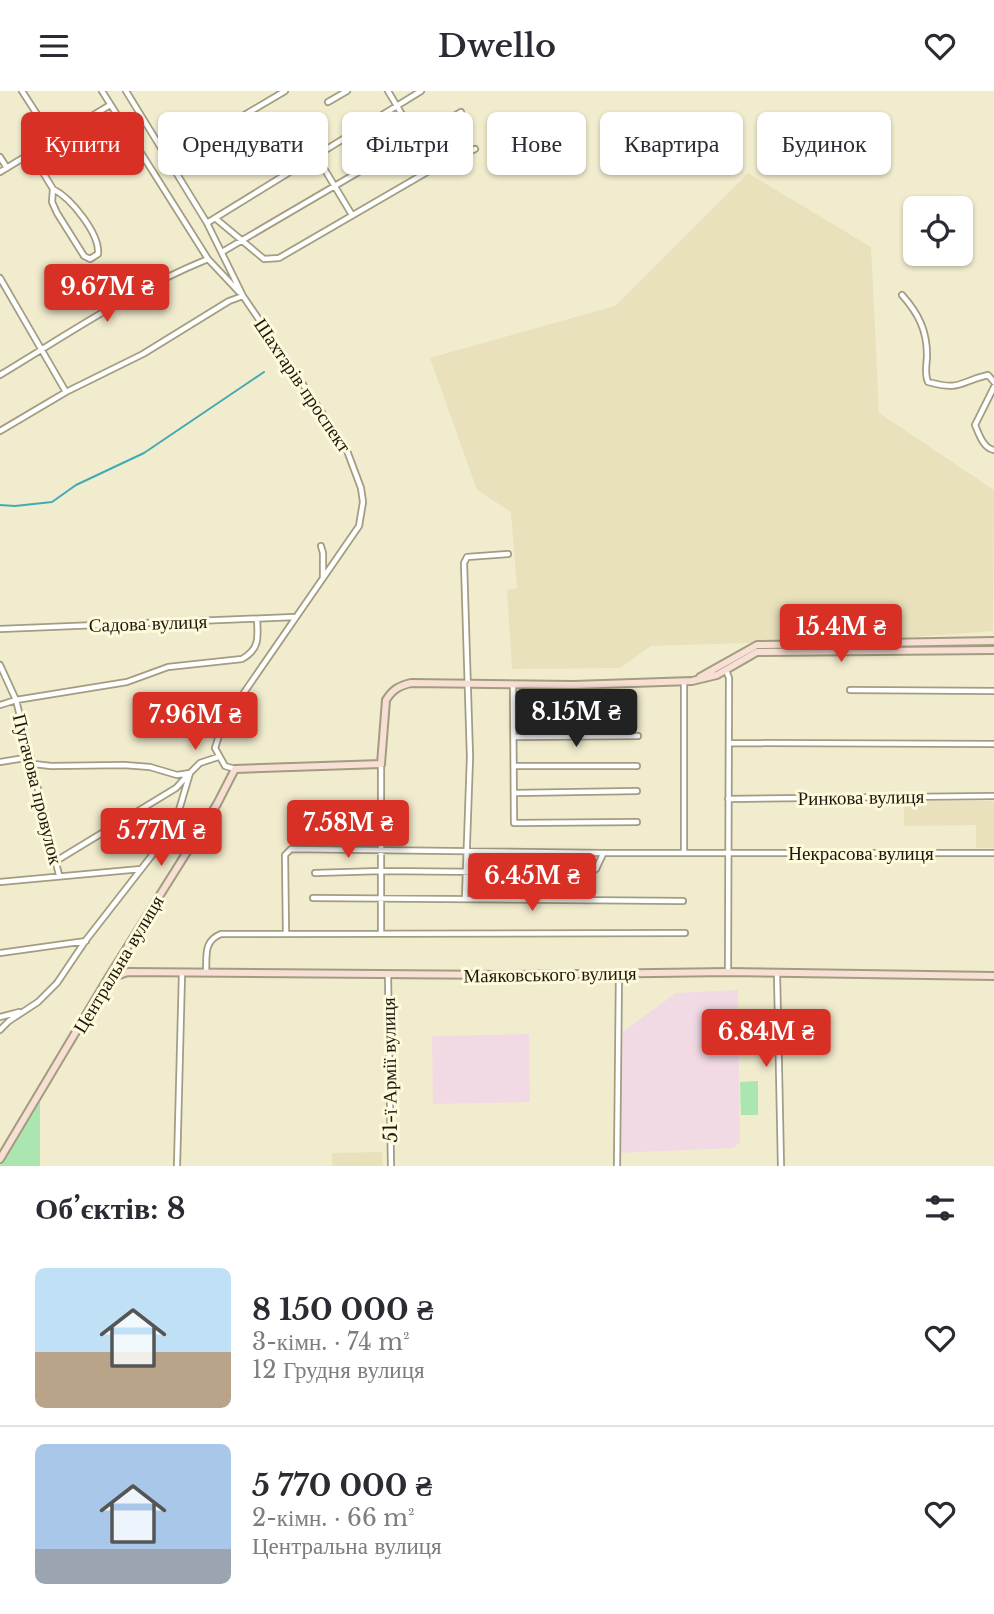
<!DOCTYPE html>
<html lang="uk">
<head>
<meta charset="utf-8">
<style>
	body { margin:0; font-family:"Libre Baskerville",serif; background:#f7f7f7; color:#2b2b33; height:100vh; display:flex; flex-direction:column; font-size:26px; white-space:nowrap }
	* { box-sizing:border-box; margin:0 }
	p { font-size:23px; color:#7c7c81 }
	.icon { flex:none; width:38px; height:38px; fill:none; stroke:currentColor; stroke-width:2; stroke-linecap:round; stroke-linejoin:round }
	.map { position:relative; height:1075px; overflow:hidden }
	.side { display:flex; flex-direction:column; background:#fff; flex:1 }
	.side>* { flex:none }
	.hud { position:absolute; left:21px; top:21px; width:952px; height:63px; display:flex; gap:14px }
	.buttons { position:absolute; left:903px; top:105px; display:grid; gap:14px }
	.buttons a { display:grid; place-items:center; width:70px; height:70px; border-radius:10px; background:#fff; box-shadow:0 2px 5px #0004; font-size:35px }
	.price { position:absolute; translate:-50% -60px; padding:0 16px; border-radius:7px; background:#d93025; color:#fff; font-size:23px; line-height:46px; filter:drop-shadow(0 2px 4px #0008) }
	.price::after { content:''; position:absolute; left:50%; top:42px; width:21px; height:16px; margin-left:-10px; background:inherit; clip-path:polygon(0 0,100% 0,50% 100%) }
	.price.current { background:#222; color:#fff }
	ul { padding:0; list-style:none }
	li { display:flex; align-items:center; gap:21px; height:175px; padding:0 35px }
	li+li { border-top:2px solid #e1e1e2 }
	li span { display:grid; place-items:center; flex:none; width:196px; height:140px; border-radius:10px; color:#555 }
	li>.icon { margin-inline-start:auto }
	span .icon { width:84px; height:84px; fill:#fffc; stroke-width:1 }
	li b { font-size:30px }
	h2 { display:flex; justify-content:space-between; align-items:center; height:84px; padding:0 35px; font-size:30px }
	.pill { padding:0 24px; border-radius:10px; background:#fff; box-shadow:0 2px 5px #0004; font-size:24px; line-height:63px }
	.pill.current { background:#d93025; color:#fff }
	header { display:flex; justify-content:space-between; align-items:center; height:91px; padding:0 35px; background:#fff; font-size:32px; font-weight:600 }
	.map>svg:first-child { display:block }
	.built { fill:#e8e1bb }
	.education { fill:#f2dae4 }
	.park { fill:#abe6b0 }
	.lines { fill:none; stroke-linecap:round; stroke-linejoin:round }
	.stream { stroke:#41abb4; stroke-width:2 }
	.street-casing { stroke:#a29d81; stroke-width:8 }
	.secondary-casing { stroke:#a29d81; stroke-width:10 }
	.street { stroke:#fff; stroke-width:4.5 }
	.secondary { stroke:#f8dfd4; stroke-width:6 }
	.labels { text-anchor:middle; stroke-width:6; stroke-linejoin:round; paint-order:stroke }
	.street-label { font-size:19px; fill:#1b190f; stroke:#fffadb }
</style>
</head>
<body>
<header><svg class="icon" aria-label="menu" viewBox="0 0 24 24"><path d="M4 6h16M4 12h16M4 18h16"/></svg>Dwello<svg class="icon" aria-label="heart" viewBox="0 0 24 24"><path d="M12 20l-8-8c-3-5 5-10 8-4 3-6 11-1 8 4z"/></svg></header>
<div class="map">
<svg width="994" height="1075" viewBox="0 0 994 1075">
	<rect width="100%" height="100%" fill="#f1ecce"/>
	<path class="built" d="M748,82l123,74 8,166 115,77 -1,141 -108,8 -234,7 -31,22 -108,1 -5,-79 10,-2 -6,-76 -34,-22 -47,-132 185,-52z
		M904,710h90v47h-18v-23l-72,1z
		M382,1061l1,14h-51v-13z"/>
	<path class="education" d="M738,899l2,152 -7,6 -116,5 4,-120 55,-40z
		M529,943l1,68 -97,2 -1,-68z"/>
	<path class="park" d="M758,990v34h-17l-1,-33z
		M36,1008l4,1v66h-40v-7z"/>
	<g class="lines">
		<path class="stream" d="M0,414l15,1 37,-4 24,-17 68,-32 120,-81"/>
		<g class="street-casing">
			<path id="street" d="M22,0l31,48
				M102,0l106,168 31,33
				M126,0l81,132 36,73 103,152 15,40 2,14 -4,24 -136,197 -8,25 10,18 10,3
				M388,0l46,77
				M328,11l19,-11
				M31,62l22,36 -1,13 5,11 27,43 6,3 8,-5c2,-20 -27,-56 -45,-65
				M316,64l36,60
				M0,66l7,11
				M168,69l117,-69
				M0,81l110,-67
				M215,127l49,41 15,-1 155,-90 41,-19
				M207,132l214,-132
				M222,161l239,-140
				M0,187l66,114
				M902,204c16,18 25,35 25,60 0,9 -3,18 1,27 34,9 30,0 60,-7l6,7
				M0,284c68,-41 134,-86 208,-116
				M994,296l-19,38c4,9 8,23 19,25
				M0,340l66,-39 77,-38 86,-53 14,-5
				M321,455l2,7v24
				M0,538l294,-12
				M0,574l16,35 43,175
				M726,579l3,8 -1,294
				M513,593l1,139 123,-1
				M850,599l144,1
				M0,614l16,-5 111,-18 41,-15 74,-8c18,-10 16,-22 15,-40
				M514,646l124,-1
				M729,652l265,1
				M0,671l31,-5
				M34,673l17,2 73,-1 26,2 27,8 13,-2 10,-10 18,-6
				M514,675h123
				M514,702l123,-2
				M728,708l266,-3
				M684,762v-171
				M56,770l120,-73 11,-12
				M315,782l66,-2 209,2 6,-4 7,-15
				M0,791l141,-13
				M313,807l370,3
				M465,808l5,-142 -6,-194 3,-6 41,-3
				M381,842v-169
				M286,843l-1,-79 6,-6 312,4h391
				M0,862l86,-12
				M206,881c1,-16 -3,-31 15,-38l464,-1
				M777,882l4,193
				M388,884l3,191
				M0,926l19,-5
				M0,939l9,-9 29,-19 19,-19 29,-43 88,-113 16,-54
				M177,1075l5,-193
				M617,1075l2,-193"/>
		</g>
		<g class="secondary-casing">
			<path id="secondary" d="M700,586l57,-32 237,-4
				M110,887l18,-6 376,3 224,-3 266,4
				M0,1068l108,-181 109,-174 18,-35 146,-5 5,-64c7,-11 13,-14 25,-17l163,2 118,-4 25,-6 40,-23 237,-2"/>
		</g>
		<use href="#street" class="street"/>
		<use href="#secondary" class="secondary"/>
	</g>
	<g class="labels">
		<g class="street-label">
			<text transform="translate(303 294) rotate(56)" y="7">Шахтарів проспект</text>
			<text transform="translate(148 532) rotate(-2)" y="7">Садова вулиця</text>
			<text transform="translate(38 698) rotate(76)" y="7">Пугачова провулок</text>
			<text transform="translate(861 706) rotate(-1)" y="7">Ринкова вулиця</text>
			<text x="861" y="769">Некрасова вулиця</text>
			<text transform="translate(118 873) rotate(-59)" y="7">Центральна вулиця</text>
			<text transform="translate(550 883) rotate(-1)" y="7">Маяковського вулиця</text>
			<text transform="translate(389 979) rotate(-91)" y="7">51-ї Армії вулиця</text>
		</g>
	</g>
</svg>
<div class="buttons">
<a><svg class="icon" aria-label="locate" viewBox="0 0 24 24"><circle cx="12" cy="12" r="6"/><path d="M12 2v4M12 18v4M2 12h4M18 12h4"/></svg></a>
</div>
<b class="price" style="left:107px;top:233px">9.67M ₴</b>
<b class="price" style="left:841px;top:573px">15.4M ₴</b>
<b class="price current" style="left:576px;top:658px">8.15M ₴</b>
<b class="price" style="left:195px;top:661px">7.96M ₴</b>
<b class="price" style="left:348px;top:769px">7.58M ₴</b>
<b class="price" style="left:161px;top:777px">5.77M ₴</b>
<b class="price" style="left:532px;top:822px">6.45M ₴</b>
<b class="price" style="left:766px;top:978px">6.84M ₴</b>
<div class="hud">
<a class="pill current">Купити</a>
<a class="pill">Орендувати</a>
<a class="pill">Фільтри</a>
<a class="pill">Нове</a>
<a class="pill">Квартира</a>
<a class="pill">Будинок</a>
</div>
</div>
<section class="side">
<h2>Об’єктів: 8<svg class="icon" aria-label="filters" viewBox="0 0 24 24"><path d="M4 7h16M4 17h16"/><circle cx="9" cy="7" r="2"/><circle cx="15" cy="17" r="2"/></svg></h2>
<ul>
<li><span style="background:linear-gradient(#bfe0f5 60%,#b9a48a 0)"><svg class="icon" aria-label="home" viewBox="0 0 24 24"><path d="M3 11l9-7 9 7M6 9v11h12V9"/></svg></span><div><b>8 150 000 ₴</b><p>3-кімн. · 74 m²</p><p>12 Грудня вулиця</p></div><svg class="icon" aria-label="heart" viewBox="0 0 24 24"><path d="M12 20l-8-8c-3-5 5-10 8-4 3-6 11-1 8 4z"/></svg></li>
<li><span style="background:linear-gradient(#a9c7e8 75%,#9aa5b1 0)"><svg class="icon" aria-label="home" viewBox="0 0 24 24"><path d="M3 11l9-7 9 7M6 9v11h12V9"/></svg></span><div><b>5 770 000 ₴</b><p>2-кімн. · 66 m²</p><p>Центральна вулиця</p></div><svg class="icon" aria-label="heart" viewBox="0 0 24 24"><path d="M12 20l-8-8c-3-5 5-10 8-4 3-6 11-1 8 4z"/></svg></li>
</ul>
</section>
</body>
</html>
